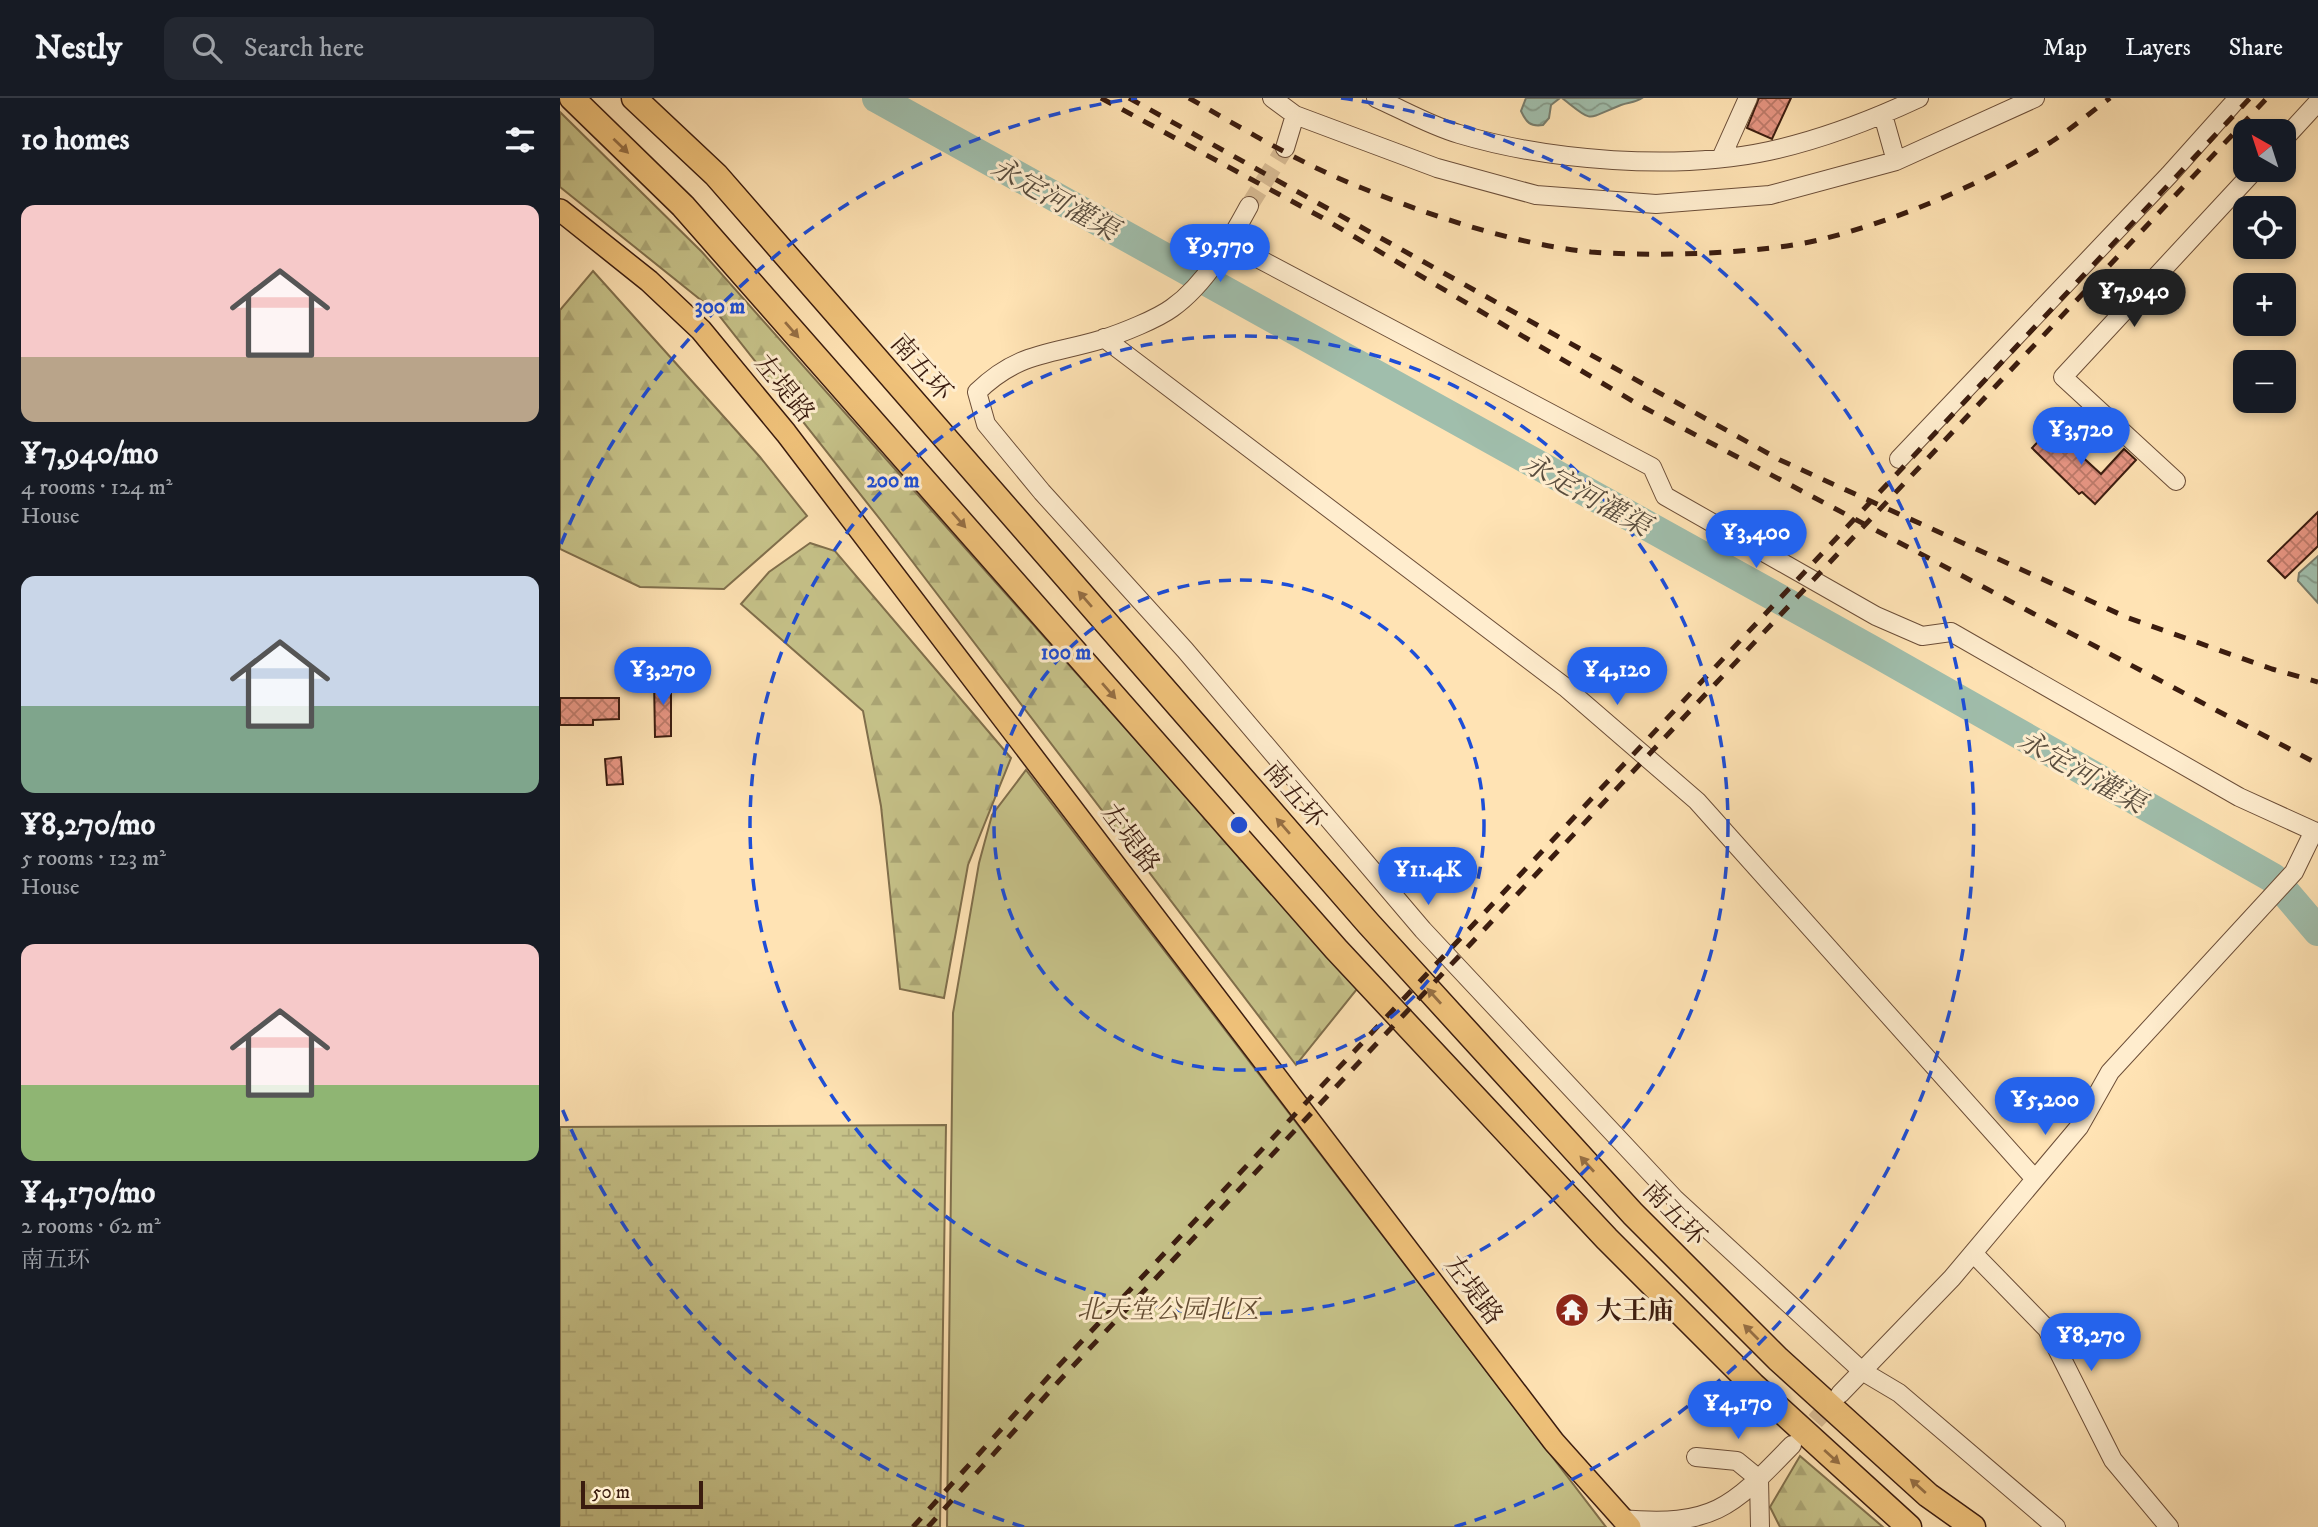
<!DOCTYPE html>
<html lang="en">
<head>
<meta charset="utf-8">
<style>
	body { margin:0; font-family:"IM FELL DW Pica","Noto Serif SC",serif; background:#242831; color:#f1f3f6; height:100vh; display:flex; flex-direction:column; font-size:26px; white-space:nowrap }
	* { box-sizing:border-box; margin:0 }
	p { font-size:23px; color:#9ea1a6 }
	.icon { flex:none; width:38px; height:38px; fill:none; stroke:currentColor; stroke-width:2; stroke-linecap:round; stroke-linejoin:round }
	.map { position:relative; flex:1; overflow:hidden }
	.drawer { display:flex; flex-direction:column; background:#171b24; width:560px }
	.drawer>* { flex:none }
	.needle { width:46px; rotate:321deg }
	.tools { position:absolute; left:1673px; top:21px; display:grid; gap:14px }
	.tools a { display:grid; place-items:center; width:63px; height:63px; border-radius:14px; background:#171b24; box-shadow:0 4px 10px #0003; font-size:35px }
	.scale { position:absolute; left:21px; bottom:18px; width:122px; box-sizing:border-box; padding-left:7px; border:4px solid #3b1c0f; border-top:0; font-size:19px; line-height:24px; white-space:nowrap; color:#3b1c0f; -webkit-text-stroke:5px #ffedce; paint-order:stroke }
	.price { position:absolute; translate:-50% -60px; padding:0 16px; border-radius:24px; background:#2563eb; color:#fff; font-size:23px; line-height:46px; filter:drop-shadow(0 2px 4px #0008) }
	.price::after { content:''; position:absolute; left:50%; top:42px; width:21px; height:16px; margin-left:-10px; background:inherit; clip-path:polygon(0 0,100% 0,50% 100%) }
	.price.on { background:#222; color:#fff }
	ul { padding:0; list-style:none }
	li { display:grid; align-content:center; gap:14px; height:371px; padding:0 21px }
	li span { display:grid; place-items:center; height:217px; border-radius:14px; color:#555 }
	li>.icon { margin-inline-start:auto }
	span .icon { width:126px; height:126px; fill:#fffc; stroke-width:1 }
	li b { font-size:30px }
	h2 { display:flex; justify-content:space-between; align-items:center; height:84px; padding:0 21px; font-size:30px }
	header { display:flex; align-items:center; gap:42px; box-sizing:border-box; height:98px; padding:0 35px; background:#171b24; border-bottom:2px solid #363941 }
	header strong { font-size:33px }
	nav { display:flex; gap:38px; margin-inline-start:auto; font-size:24px }
	.search { width:490px; height:63px; background:#242831; display:flex; align-items:center; gap:18px; box-sizing:border-box; padding:0 24px; border-radius:14px; color:#9ea1a6; font-size:26px }
	main { display:flex; flex:1; min-height:0 }
	.map>svg:first-child { display:block }
	.forest { fill:url(#forest-firs); stroke:#806f4c; stroke-width:2 }
	.wetland { fill:url(#wetland-marsh); stroke:#806f4c; stroke-width:2 }
	.green { fill:#c6c289; stroke:#806f4c; stroke-width:2 }
	.water { fill:url(#water-waves); stroke:#787d6d; stroke-width:2 }
	.lines { fill:none; stroke-linecap:round; stroke-linejoin:round }
	.river { stroke:#a0beac; stroke-width:30 }
	.building { fill:url(#building-cross-hatch); stroke:#3b1c0f; stroke-width:2 }
	.minor-tunnel { stroke:#d8bb93; stroke-width:18; stroke-dasharray:18 9; stroke-linecap:butt }
	.minor-casing { stroke:#6c4e38; stroke-width:20 }
	.major-casing { stroke:#3b1c0f; stroke-width:24 }
	.highway-casing { stroke:#3b1c0f; stroke-width:27 }
	.minor { stroke:#ffedce; stroke-width:18 }
	.major { stroke:#f0c27a; stroke-width:21 }
	.highway { stroke:#f0c27a; stroke-width:24 }
	.rail { stroke:#3b1c0f; stroke-width:5; stroke-dasharray:12 12; stroke-linecap:butt }
	.oneway { fill:#966f44 }
	.ring { fill:none; stroke:#1d4ed8; stroke-width:3.5; stroke-dasharray:12 9 }
	.labels { text-anchor:middle; stroke-width:6; stroke-linejoin:round; paint-order:stroke }
	.street-label { font-size:26px; fill:#3b1c0f; stroke:#ffedce }
	.park-label { font-size:26px; font-style:italic; fill:#654e34; stroke:#ffedce }
	.poi-label { font-size:26px; font-weight:bold; fill:#3b1c0f; stroke:#ffedce; text-anchor:start }
	.water-label { font-size:28px; font-style:italic; fill:#594d3e; stroke:#ffedce }
	.centre { fill:#1d4ed8; stroke:#ffedce; stroke-width:3.5 }
	.ring-label { font-size:21px; text-anchor:middle; font-weight:bold; fill:#1d4ed8; stroke:#ffedce; stroke-width:6; stroke-linejoin:round; paint-order:stroke }
</style>
</head>
<body>
<header>
<strong>Nestly</strong>
<div class="search"><svg class="icon" aria-label="search" viewBox="0 0 24 24"><circle cx="10" cy="10" r="6"/><path d="M15 15l6 6"/></svg>Search here</div>
<nav><a>Map</a><a>Layers</a><a>Share</a></nav>
</header>
<main>
<section class="drawer">
<h2>10 homes<svg class="icon" aria-label="filters" viewBox="0 0 24 24"><path d="M4 7h16M4 17h16"/><circle cx="9" cy="7" r="2"/><circle cx="15" cy="17" r="2"/></svg></h2>
<ul>
<li><span style="background:linear-gradient(#f6c9c9 70%,#b9a48a 0)"><svg class="icon" aria-label="home" viewBox="0 0 24 24"><path d="M3 11l9-7 9 7M6 9v11h12V9"/></svg></span><div><b>¥7,940/mo</b><p>4 rooms · 124 m²</p><p>House</p></div></li>
<li><span style="background:linear-gradient(#c9d6e8 60%,#7fa58c 0)"><svg class="icon" aria-label="home" viewBox="0 0 24 24"><path d="M3 11l9-7 9 7M6 9v11h12V9"/></svg></span><div><b>¥8,270/mo</b><p>5 rooms · 123 m²</p><p>House</p></div></li>
<li><span style="background:linear-gradient(#f6c9c9 65%,#8fb573 0)"><svg class="icon" aria-label="home" viewBox="0 0 24 24"><path d="M3 11l9-7 9 7M6 9v11h12V9"/></svg></span><div><b>¥4,170/mo</b><p>2 rooms · 62 m²</p><p>南五环</p></div></li>
</ul>
</section>
<div class="map">
<svg width="1758" height="1429" viewBox="0 0 1758 1429">
	<defs>
		<pattern id="forest-firs" width="22" height="20" patternUnits="userSpaceOnUse" patternTransform="scale(1.75)"><rect width="22" height="20" fill="#c6c289"/><path d="M5 1l3.5 6h-7zM16 11l3.5 6h-7z" fill="#aba675"/></pattern>
		<pattern id="wetland-marsh" width="20" height="14" patternUnits="userSpaceOnUse" patternTransform="scale(1.75)"><rect width="20" height="14" fill="#c6c289"/><path d="M1 5h8M5 5V1M11 12h8M15 12V8" fill="none" stroke="#aba675"/></pattern>
		<pattern id="water-waves" width="16" height="10" patternUnits="userSpaceOnUse" patternTransform="scale(1.75)"><rect width="16" height="10" fill="#a0beac"/><path d="M0 5q4-4 8 0t8 0" fill="none" stroke="#849a8a"/></pattern>
		<pattern id="building-cross-hatch" width="8" height="8" patternUnits="userSpaceOnUse" patternTransform="scale(1.75)"><rect width="8" height="8" fill="#e89684"/><path d="M0 0l8 8M0 8l8-8" fill="none" stroke="#bd7a6a"/></pattern>
	</defs>
	<rect width="100%" height="100%" fill="#ffe3b4"/>
	<filter id="stains"><feTurbulence type="fractalNoise" baseFrequency=".00286" numOctaves="4"/><feColorMatrix values="0 0 0 0 .2 0 0 0 0 .09 0 0 0 0 .02 0 0 0 .5 -.17"/></filter>
	<radialGradient id="worn" r=".72"><stop offset=".6" stop-color="#630" stop-opacity="0"/><stop offset="1" stop-color="#630" stop-opacity=".3"/></radialGradient>
	<path class="forest" d="M0,14l142,140 655,737 -61,76 -413,-542 -166,-210 -157,-126z
		M33,173l167,186 47,59 -83,73 -84,-2 -80,-38v-239z
		M250,445l25,8 176,207 -43,107 -24,133 -44,-9 -19,-183 -18,-95 -122,-107 28,-32z
		M1240,1358l83,71h-103l-10,-20z"/>
	<path class="wetland" d="M386,1027l-6,402h-380v-400z"/>
	<path class="green" d="M466,672l580,757h-659l6,-514 26,-150 13,-48z"/>
	<path class="water" d="M966,0h34l-9,7 -2,13 -6,7c-13,2 -17,-3 -22,-14z
		M1002,0h80c-7,5 -13,4 -21,7 -37,15 -27,18 -59,-7z
		M1758,458v47l-20,-22 1,-8z"/>
	<g class="lines">
		<path class="river" d="M317,0l998,554 398,226 45,53"/>
	</g>
	<path class="building" d="M1199,0h32l-19,41 -25,-11z
		M1491,330l50,46 23,-25 12,11 -41,44 -13,-12 -3,2 -47,-46z
		M1758,414v34l-33,32 -17,-17z
		M94,581h17v57l-16,1z
		M0,600h59v21l-26,1v5h-33z
		M61,659l2,27 -16,1 -2,-26z"/>
	<g class="lines">
		<path class="minor-tunnel" d="M689,108l36,-58
			M1237,1343l40,-44"/>
		<g class="minor-casing">
			<path id="minor" d="M712,0l23,17 142,53 99,27 120,9 114,-9 126,-34 139,-63
				M816,0c27,12 55,28 83,36 91,27 217,37 310,17 50,-11 103,-31 150,-53
				M1323,17l13,46
				M1724,41l34,-37
				M725,50l10,-33
				M1162,58l26,-58
				M689,108c-19,35 -43,78 -77,102 -15,11 -50,25 -69,31 -52,16 -84,12 -126,53l9,32 56,68 143,158 238,280 251,268 188,173 37,22 157,134
				M669,145l423,224 13,29 211,120 46,20 29,-4 288,165 79,36
				M544,240l461,349 132,114 338,378
				M1339,361l270,-284 69,-77
				M1616,383l-113,-104 192,-207
				M1413,1155l74,76 66,131 56,67
				M1280,1296l112,-116 127,-151 31,-55 184,-200 20,-41
				M1136,1359l41,4 22,18
				M1199,1381l1,48
				M1061,1421c93,8 110,-11 171,-74"/>
		</g>
		<g class="major-casing">
			<path id="major" d="M0,112l89,71 52,49 85,103 768,1009 76,85"/>
		</g>
		<g class="highway-casing">
			<path id="highway" d="M12,0l111,108 653,743 271,290 146,146 156,142
				M74,0l82,77 652,748 265,291 145,145 150,136 45,32"/>
		</g>
		<use href="#minor" class="minor"/>
		<use href="#major" class="major"/>
		<use href="#highway" class="highway"/>
		<path class="rail" d="M541,0l220,119 320,189 677,358
			M569,0l651,362 346,157 146,52 46,13
			M629,0c56,32 114,67 173,90 72,29 152,56 229,64 62,5 172,2 232,-13 78,-20 159,-55 228,-97 20,-13 39,-29 59,-44
			M353,1429l138,-153 1199,-1276
			M368,1429l131,-146 1208,-1283"/>
	</g>
	<defs><path id="oneway-solid" d="M-6-.8H1V-3.2L6.5 0L1 3.2V.8H-6Z" transform="scale(1.75)"/></defs>
	<g class="oneway">
		<use href="#oneway-solid" transform="translate(61 48) rotate(44)"/>
		<use href="#oneway-solid" transform="translate(232 232) rotate(49)"/>
		<use href="#oneway-solid" transform="translate(399 422) rotate(49)"/>
		<use href="#oneway-solid" transform="translate(525 501) rotate(-131)"/>
		<use href="#oneway-solid" transform="translate(549 593) rotate(49)"/>
		<use href="#oneway-solid" transform="translate(723 728) rotate(-131)"/>
		<use href="#oneway-solid" transform="translate(874 898) rotate(-132)"/>
		<use href="#oneway-solid" transform="translate(1027 1066) rotate(-132)"/>
		<use href="#oneway-solid" transform="translate(1191 1234) rotate(-135)"/>
		<use href="#oneway-solid" transform="translate(1272 1359) rotate(42)"/>
		<use href="#oneway-solid" transform="translate(1358 1388) rotate(-138)"/>
	</g>
	<g class="ring">
		<circle cx="679" cy="727" r="245"/>
		<circle cx="679" cy="727" r="489"/>
		<path d="M464 1429A734 734 0 0 1 1 1008M1 446A734 734 0 0 1 577 0M781 0A734 734 0 0 1 894 1429"/>
	</g>
	<defs>
		<g id="temple-disc" transform="scale(1.75)"><circle r="9.5" fill="#8f2418" stroke="#ffedce"/><path d="M0-6L5-2H3V0L6.5 2.5H4V6H1.5V3h-3V6H-4V2.5H-6.5L-3 0V-2H-5Z" fill="#fff"/></g>
	</defs>
	<g fill-rule="evenodd">
		<use href="#temple-disc" x="1012" y="1212"/>
	</g>
	<g class="labels">
		<g class="street-label">
			<text transform="translate(362 269) rotate(49)" y="9">南五环</text>
			<text transform="translate(225 290) rotate(51)" y="9">左堤路</text>
			<text transform="translate(735 696) rotate(49)" y="9">南五环</text>
			<text transform="translate(571 740) rotate(53)" y="9">左堤路</text>
			<text transform="translate(1115 1115) rotate(46)" y="9">南五环</text>
			<text transform="translate(914 1192) rotate(53)" y="9">左堤路</text>
		</g>
		<g class="park-label">
			<text x="608" y="1220">北天堂公园北区</text>
		</g>
		<g class="poi-label">
			<text x="1036" y="1221">大王庙</text>
		</g>
		<g class="water-label">
			<text transform="translate(495 100) rotate(29)" y="10">永定河灌渠</text>
			<text transform="translate(1027 396) rotate(29)" y="10">永定河灌渠</text>
			<text transform="translate(1522 673) rotate(29)" y="10">永定河灌渠</text>
		</g>
	</g>
	<circle cx="679" cy="727" r="10" class="centre"/>
	<g class="ring-label">
		<text x="160" y="215">300 m</text>
		<text x="333" y="389">200 m</text>
		<text x="506" y="561">100 m</text>
	</g>
	<rect width="100%" height="100%" filter="url(#stains)"/>
	<rect width="100%" height="100%" fill="url(#worn)"/>
</svg>
<div class="tools">
<a><svg class="needle" viewBox="-14 -14 28 28"><path d="M0-13l5 13h-10z" fill="#e53935"/><path d="M0 13l5-13h-10z" fill="#9ea1a6"/></svg></a>
<a><svg class="icon" aria-label="locate" viewBox="0 0 24 24"><circle cx="12" cy="12" r="6"/><path d="M12 2v4M12 18v4M2 12h4M18 12h4"/></svg></a>
<a>+</a>
<a>−</a>
</div>
<div class="scale">50 m</div>
<b class="price" style="left:660px;top:186px">¥9,770</b>
<b class="price on" style="left:1574px;top:231px">¥7,940</b>
<b class="price" style="left:1521px;top:369px">¥3,720</b>
<b class="price" style="left:1196px;top:472px">¥3,400</b>
<b class="price" style="left:103px;top:609px">¥3,270</b>
<b class="price" style="left:1057px;top:609px">¥4,120</b>
<b class="price" style="left:868px;top:809px">¥11.4K</b>
<b class="price" style="left:1485px;top:1039px">¥5,200</b>
<b class="price" style="left:1531px;top:1275px">¥8,270</b>
<b class="price" style="left:1178px;top:1343px">¥4,170</b>
</div>
</main>
</body>
</html>
